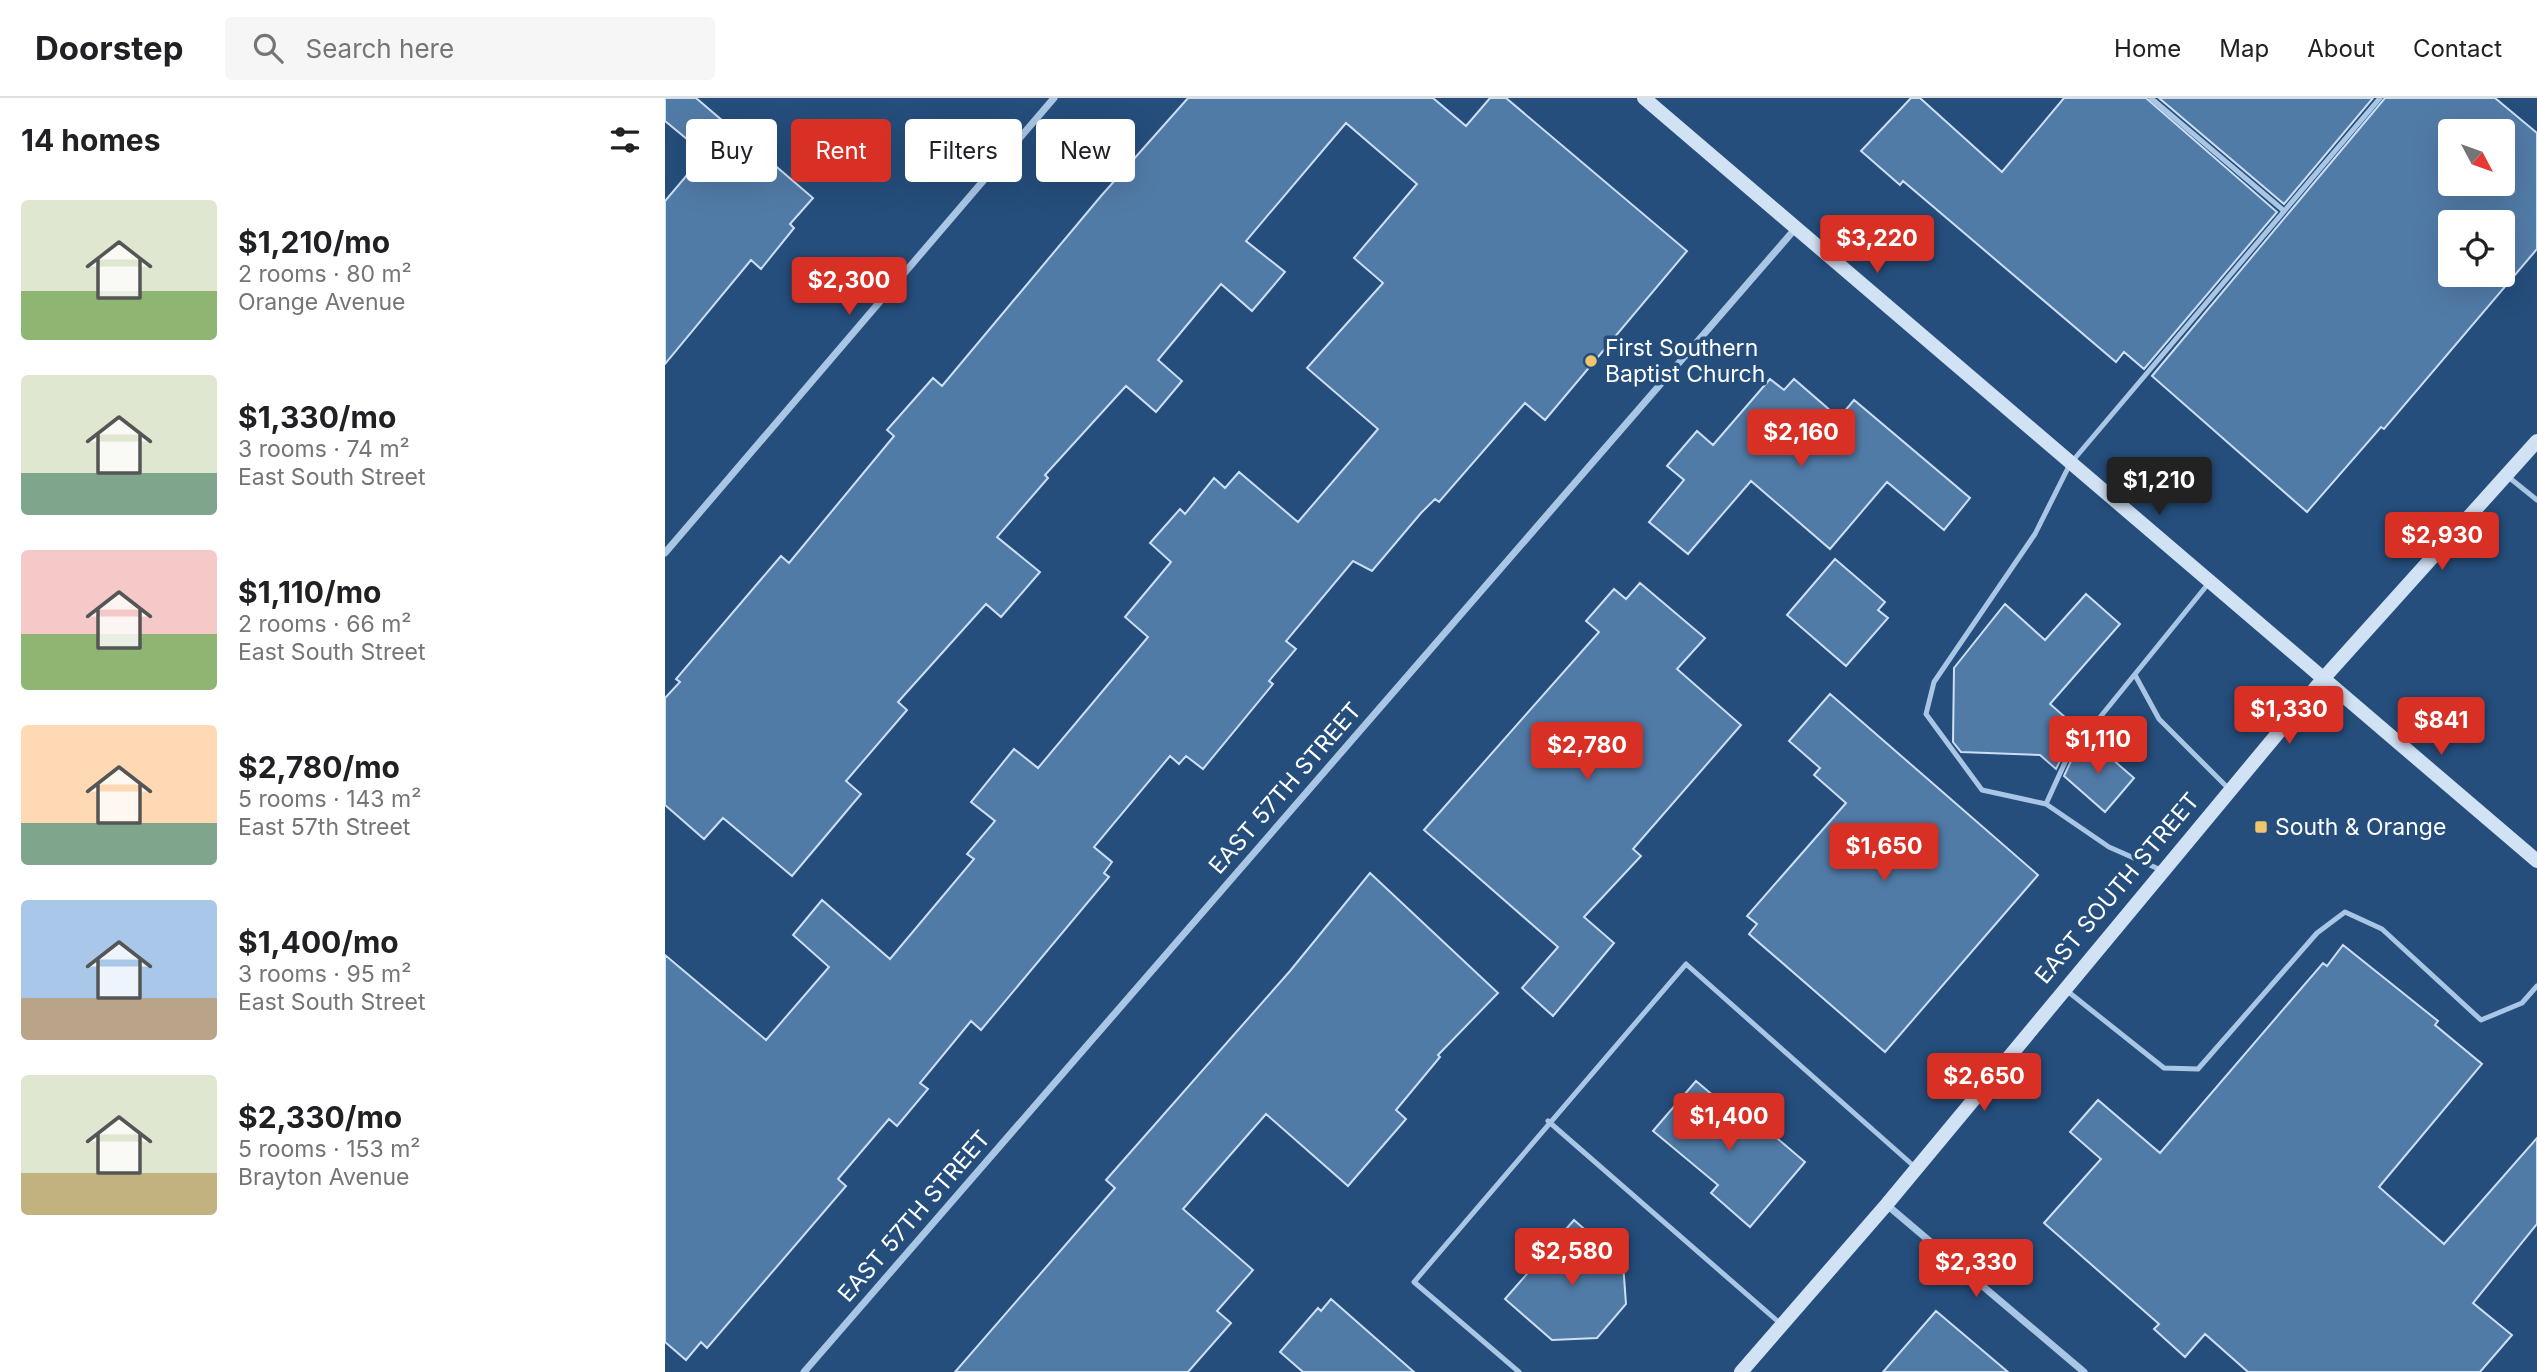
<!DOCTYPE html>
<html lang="en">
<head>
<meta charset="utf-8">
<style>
	body { margin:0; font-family:Inter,sans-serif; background:#f6f6f6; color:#202124; height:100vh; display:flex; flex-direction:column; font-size:26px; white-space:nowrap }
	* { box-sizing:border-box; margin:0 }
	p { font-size:23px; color:#757577 }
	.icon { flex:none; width:38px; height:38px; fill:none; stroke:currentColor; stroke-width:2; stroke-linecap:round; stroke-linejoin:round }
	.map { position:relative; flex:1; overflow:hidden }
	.panel { display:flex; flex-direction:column; background:#fff; width:665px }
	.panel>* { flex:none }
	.top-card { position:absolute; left:21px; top:21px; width:665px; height:63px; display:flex; gap:14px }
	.needle { width:46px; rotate:131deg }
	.tools { position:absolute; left:1773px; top:21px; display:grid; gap:14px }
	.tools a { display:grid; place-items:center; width:77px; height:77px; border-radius:7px; background:#fff; box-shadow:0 7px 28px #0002; font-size:35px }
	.price { position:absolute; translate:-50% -60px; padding:0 16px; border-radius:7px; background:#d93025; color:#fff; font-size:23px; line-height:46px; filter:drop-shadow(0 2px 4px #0008) }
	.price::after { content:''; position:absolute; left:50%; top:42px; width:21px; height:16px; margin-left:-10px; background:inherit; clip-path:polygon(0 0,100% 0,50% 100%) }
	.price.on { background:#222; color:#fff }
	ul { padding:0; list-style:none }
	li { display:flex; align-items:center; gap:21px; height:175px; padding:0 21px }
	li span { display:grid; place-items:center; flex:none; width:196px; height:140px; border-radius:7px; color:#555 }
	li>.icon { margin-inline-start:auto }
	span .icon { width:84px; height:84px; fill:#fffc; stroke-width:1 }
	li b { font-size:30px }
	h2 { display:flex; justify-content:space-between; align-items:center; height:84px; padding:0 21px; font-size:30px }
	.chip { padding:0 24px; border-radius:7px; background:#fff; box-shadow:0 7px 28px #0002; font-size:24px; line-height:63px }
	.chip.on { background:#d93025; color:#fff }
	header { display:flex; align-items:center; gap:42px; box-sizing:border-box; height:98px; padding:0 35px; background:#fff; border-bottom:2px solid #e0e0e0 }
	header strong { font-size:33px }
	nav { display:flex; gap:38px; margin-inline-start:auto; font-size:24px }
	.search { width:490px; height:63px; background:#f6f6f6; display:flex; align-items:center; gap:18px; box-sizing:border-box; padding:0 24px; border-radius:7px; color:#757577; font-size:26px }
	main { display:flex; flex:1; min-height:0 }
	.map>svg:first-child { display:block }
	.building { fill:#517ba7; stroke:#ccdff4; stroke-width:2; fill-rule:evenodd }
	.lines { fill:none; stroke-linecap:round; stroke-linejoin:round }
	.lane { stroke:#a9c6e5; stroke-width:5 }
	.street { stroke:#a9c6e5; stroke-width:7 }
	.secondary { stroke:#d2e2f5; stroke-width:14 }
	.poi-dot { fill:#efc56d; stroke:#254e7c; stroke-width:2.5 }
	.labels { text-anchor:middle; stroke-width:7; stroke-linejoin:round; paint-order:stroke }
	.poi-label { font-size:23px; fill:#fff; stroke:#254e7c; text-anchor:start }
	.street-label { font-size:23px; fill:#fff; stroke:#254e7c }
</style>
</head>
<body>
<header>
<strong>Doorstep</strong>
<div class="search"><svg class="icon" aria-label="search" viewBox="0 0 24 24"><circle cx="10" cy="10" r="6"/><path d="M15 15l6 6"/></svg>Search here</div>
<nav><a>Home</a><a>Map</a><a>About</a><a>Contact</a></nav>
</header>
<main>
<section class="panel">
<h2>14 homes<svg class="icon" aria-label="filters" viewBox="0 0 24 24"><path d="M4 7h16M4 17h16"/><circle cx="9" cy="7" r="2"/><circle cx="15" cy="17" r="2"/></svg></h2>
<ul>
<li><span style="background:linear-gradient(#dfe7d0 65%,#8fb573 0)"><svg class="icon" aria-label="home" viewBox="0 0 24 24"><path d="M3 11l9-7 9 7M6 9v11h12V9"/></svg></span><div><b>$1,210/mo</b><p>2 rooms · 80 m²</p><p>Orange Avenue</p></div></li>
<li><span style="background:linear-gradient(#dfe7d0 70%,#7fa58c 0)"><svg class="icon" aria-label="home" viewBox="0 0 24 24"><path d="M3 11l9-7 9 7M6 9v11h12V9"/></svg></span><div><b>$1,330/mo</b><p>3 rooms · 74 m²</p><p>East South Street</p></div></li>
<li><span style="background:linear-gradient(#f6c9c9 60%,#8fb573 0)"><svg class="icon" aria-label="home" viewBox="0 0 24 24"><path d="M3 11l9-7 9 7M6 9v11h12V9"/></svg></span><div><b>$1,110/mo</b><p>2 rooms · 66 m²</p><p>East South Street</p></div></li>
<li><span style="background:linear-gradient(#ffd9b3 70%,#7fa58c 0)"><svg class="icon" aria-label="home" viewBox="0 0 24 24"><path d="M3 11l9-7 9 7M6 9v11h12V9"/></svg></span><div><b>$2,780/mo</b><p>5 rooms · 143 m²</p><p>East 57th Street</p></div></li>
<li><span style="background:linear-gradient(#a9c7e8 70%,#b9a48a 0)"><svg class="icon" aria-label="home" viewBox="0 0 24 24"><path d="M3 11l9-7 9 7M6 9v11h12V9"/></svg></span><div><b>$1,400/mo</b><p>3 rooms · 95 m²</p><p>East South Street</p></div></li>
<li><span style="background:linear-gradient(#dfe7d0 70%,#c2b280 0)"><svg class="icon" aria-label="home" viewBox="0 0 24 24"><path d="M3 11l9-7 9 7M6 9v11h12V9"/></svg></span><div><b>$2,330/mo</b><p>5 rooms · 153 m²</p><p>Brayton Avenue</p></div></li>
</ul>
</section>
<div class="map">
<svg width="1872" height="1274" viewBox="0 0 1872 1274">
	<rect width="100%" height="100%" fill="#254e7c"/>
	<path class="building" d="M0,0h31l117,100 -23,26 4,4 -33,41 -10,-9 -86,104v-163l40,-47 -40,-33z
		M523,0h245l33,28 24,-28h16l181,153 -142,169 -20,-17 -86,99 -4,-3 -14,14 -49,58 -19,-10 -67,80 10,8 -27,32 4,3 -70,85 -17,-13 -7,8 -9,-8 -76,91 18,15 -8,11 5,4 -128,153 -10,-9 -51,62 8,6 -31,37 -8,-7 -51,60 8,7 -139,162 -6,-6 -15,18 -21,-18v-387l101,85 63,-73 -36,-32 29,-35 68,59 84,-100 -7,-5 28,-33 -24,-19 43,-53 24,19 110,-131 -23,-20 46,-55 -21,-19 30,-34 5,5 29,-36 11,10 14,-16 59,50 80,-93 -71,-61 76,-85 -29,-25 63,-74 -71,-61 -100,118 39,31 -33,39 -31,-27 -63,76 24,21 -26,31 -30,-26 -81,89 3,3 -51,59 43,35 -39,45 -15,-13 -88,98 9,8 -61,71 15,13 -69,82 -69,-58 -19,21 -39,-34v-107l15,-16 -4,-3 105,-123 8,7 105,-127 -7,-6 46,-52 9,8 159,-190z
		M1246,0h9l82,74 62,-74h82l131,114 -133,157 -20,-17 -8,10 -213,-181 -3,4 -39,-34z
		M1494,0h214l-89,106z
		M1720,0h110l42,35v116l-153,180 -3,-2 -74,85 -155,-136zM1785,33h53v53h-53zM1785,124h53v53h-53z
		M1105,281l14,11 10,-11 45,39 15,-18 116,98 -26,32 -57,-48 -57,67 -79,-68 -63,73 -39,-32 35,-42 -17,-14 30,-35 16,14z
		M1170,461l50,43 -7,8 10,8 -42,48 -59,-51z
		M975,485l65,55 -28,31 64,56 -108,124 8,7 -57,61 30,26 -61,73 -31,-28 36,-41 -134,-117 175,-198 -13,-11 28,-32 12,10z
		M1421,496l34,30 -70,80 32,28 -19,23 -7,14 -16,-14 -79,-3 -8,-10 1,-74 51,-64 40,36z
		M1165,596l208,181 -153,177 -136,-118 8,-10 -10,-8 99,-113 -32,-28 6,-7 -31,-27z
		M1424,641l45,39 -29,34 -41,-36 7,-15z
		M705,775l128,120 -60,62 2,2 -44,53 10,9 -58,67 -82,-72 -83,95 70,61 -36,41 14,12 -43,49h-233l160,-184 -9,-8 184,-209z
		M1678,847l95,76 -3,4 47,39 -103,123 65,57 93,-106v86l-64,79 39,32 -32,37h-232l-43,-38 -20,23 -31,-28 5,-5 -115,-101 57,-64 -31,-27 28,-32 62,53 163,-190 4,3z
		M1031,983l64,54 5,-7 40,34 -55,65 -39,-34 7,-8 -65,-54z
		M909,1122l49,43 3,41 -29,34 -45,2 -47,-41z
		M666,1201l83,73h-111l-23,-20 38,-44 3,3z
		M1271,1213l72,61h-125z"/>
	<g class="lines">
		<path class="lane" d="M1486,0l132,112
			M1841,377l31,25
			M1543,486l-141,174 -21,46 -64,-14 -56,-76 8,-32 101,-148 35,-70 310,-366
			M1470,577l24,44 70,70
			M1381,706l63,43 52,23
			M1401,892l98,78 34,1 119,-136 28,-21 37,17 99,91 41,-17 15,-17
			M883,1023l234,204
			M854,1274l-105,-90 272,-318 230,204"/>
		<path class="street" d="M0,455l389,-455
			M1222,1107l197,167
			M139,1274l991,-1143"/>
		<path class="secondary" d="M979,0l893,763
			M1076,1274l146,-168 435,-524 215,-239"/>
	</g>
	<g class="poi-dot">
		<circle cx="926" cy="263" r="7"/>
		<rect x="1589" y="722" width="14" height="14" rx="3.5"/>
	</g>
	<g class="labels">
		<g class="poi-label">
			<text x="940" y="258">First Southern<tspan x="940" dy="26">Baptist Church</tspan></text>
			<text x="1610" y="737">South &amp; Orange</text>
		</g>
		<g class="street-label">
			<text transform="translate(620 690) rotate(-49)" y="8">EAST 57TH STREET</text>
			<text transform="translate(1452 790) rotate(-50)" y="8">EAST SOUTH STREET</text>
			<text transform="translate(249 1118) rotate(-49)" y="8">EAST 57TH STREET</text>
		</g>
	</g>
</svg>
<div class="tools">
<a><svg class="needle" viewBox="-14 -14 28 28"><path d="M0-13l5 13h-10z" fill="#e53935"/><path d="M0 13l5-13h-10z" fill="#757577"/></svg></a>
<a><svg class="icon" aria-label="locate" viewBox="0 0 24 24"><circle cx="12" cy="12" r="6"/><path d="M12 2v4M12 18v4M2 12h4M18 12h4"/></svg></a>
</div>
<b class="price" style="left:1212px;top:177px">$3,220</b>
<b class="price" style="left:184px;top:219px">$2,300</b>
<b class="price" style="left:1136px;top:371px">$2,160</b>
<b class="price on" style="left:1494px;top:419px">$1,210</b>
<b class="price" style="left:1777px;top:474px">$2,930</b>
<b class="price" style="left:1624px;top:648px">$1,330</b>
<b class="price" style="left:1776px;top:659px">$841</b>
<b class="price" style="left:1433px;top:678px">$1,110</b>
<b class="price" style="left:922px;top:684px">$2,780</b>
<b class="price" style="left:1219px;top:785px">$1,650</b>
<b class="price" style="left:1319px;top:1015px">$2,650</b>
<b class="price" style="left:1064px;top:1055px">$1,400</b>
<b class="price" style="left:907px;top:1190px">$2,580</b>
<b class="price" style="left:1311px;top:1201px">$2,330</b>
<div class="top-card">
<a class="chip">Buy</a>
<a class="chip on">Rent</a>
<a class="chip">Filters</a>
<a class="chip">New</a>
</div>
</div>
</main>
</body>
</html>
